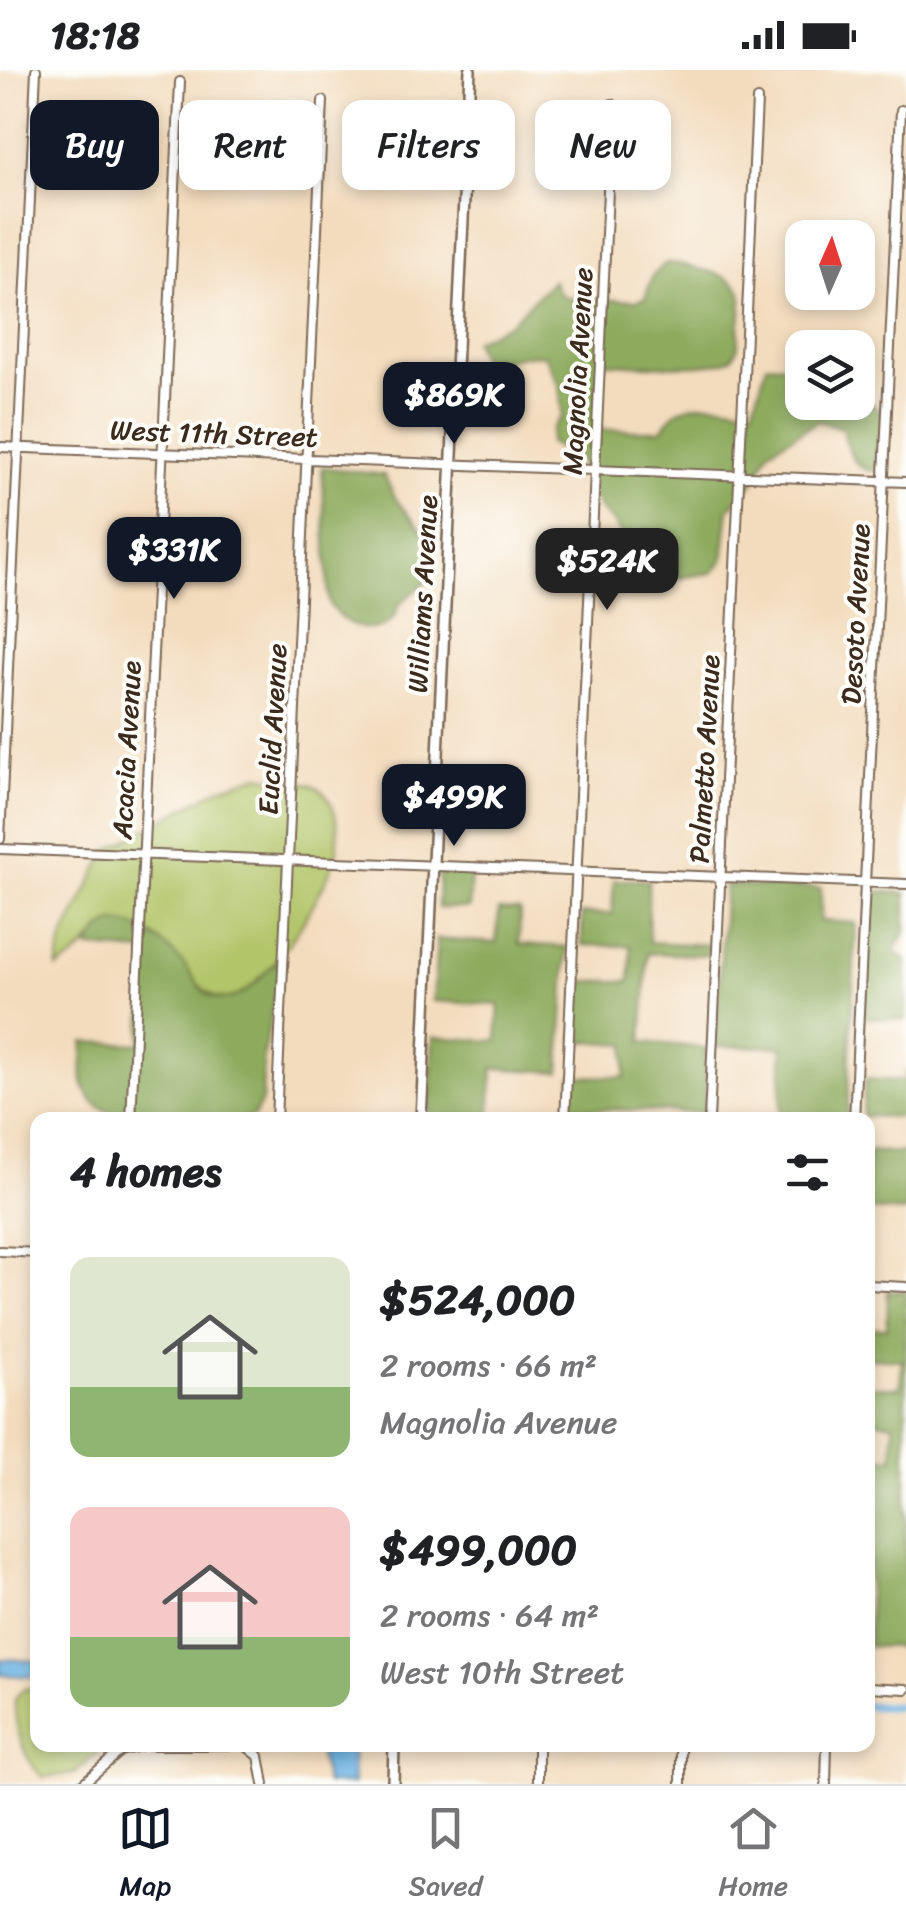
<!DOCTYPE html>
<html lang="en">
<head>
<meta charset="utf-8">
<style>
	body { margin:0; font-family:Sriracha,sans-serif; background:#f2f2f2; color:#202124; height:100vh; display:flex; flex-direction:column; font-size:38px; white-space:nowrap }
	* { box-sizing:border-box; margin:0 }
	p { font-size:32px; color:#757577 }
	.icon { flex:none; width:55px; height:55px; fill:none; stroke:currentColor; stroke-width:2; stroke-linecap:round; stroke-linejoin:round }
	.map { position:relative; flex:1; overflow:hidden }
	.sheet { position:absolute; left:30px; top:1042px; width:845px; height:640px; display:flex; flex-direction:column; background:#fff; border-radius:20px; box-shadow:0 5px 15px #0003 }
	.sheet>* { flex:none }
	.hud { position:absolute; left:30px; top:30px; width:848px; height:90px; display:flex; gap:20px }
	.needle { width:65px; rotate:3deg }
	.fabs { position:absolute; left:785px; top:150px; display:grid; gap:20px }
	.fabs a { display:grid; place-items:center; width:90px; height:90px; border-radius:20px; background:#fff; box-shadow:0 5px 15px #0003; font-size:50px }
	.price { position:absolute; translate:-50% -85px; padding:0 22px; border-radius:20px; background:#111827; color:#fff; font-size:32px; line-height:65px; filter:drop-shadow(0 2px 5px #0008) }
	.price::after { content:''; position:absolute; left:50%; top:60px; width:30px; height:22px; margin-left:-15px; background:inherit; clip-path:polygon(0 0,100% 0,50% 100%) }
	.price.selected { background:#222; color:#fff }
	ul { padding:0; list-style:none }
	li { display:flex; align-items:center; gap:30px; height:250px; padding:0 40px }
	li span { display:grid; place-items:center; flex:none; width:280px; height:200px; border-radius:20px; color:#555 }
	li>.icon { margin-inline-start:auto }
	span .icon { width:120px; height:120px; fill:#fffc; stroke-width:1 }
	li b { font-size:42px }
	h2 { display:flex; justify-content:space-between; align-items:center; height:120px; padding:0 40px; font-size:42px }
	.tag { padding:0 35px; border-radius:20px; background:#fff; box-shadow:0 5px 15px #0003; font-size:35px; line-height:90px }
	.tag.selected { background:#111827; color:#fff }
	.status { display:flex; justify-content:space-between; align-items:center; height:70px; padding:0 50px; background:#fff; direction:ltr }
	.status svg { height:28px; fill:currentColor }
	.tab-bar { display:flex; justify-content:space-around; align-items:center; height:140px; border-top:2px solid #e0e0e0; background:#fff; font-size:28px; color:#757577 }
	.tab-bar a { display:grid; justify-items:center; gap:5px }
	.tab-bar .selected { color:#111827 }
	.map>svg:first-child { display:block }
	.green { fill:#b2c569; stroke:#767844; stroke-width:2.5 }
	.forest { fill:#8daa5d; stroke:#646a3e; stroke-width:2.5 }
	.water { fill:#6db4e4; stroke:#546f81; stroke-width:2.5 }
	.lines { fill:none; stroke-linecap:round; stroke-linejoin:round }
	.canal { stroke:#6db4e4; stroke-width:8 }
	.minor-casing { stroke:#7b6856; stroke-width:12 }
	.tertiary-casing { stroke:#7b6856; stroke-width:14 }
	.minor { stroke:#fff; stroke-width:8 }
	.tertiary { stroke:#fff; stroke-width:9 }
	.labels { text-anchor:middle; stroke-width:8; stroke-linejoin:round; paint-order:stroke }
	.street-label { font-size:28px; fill:#3b2a1e; stroke:#fdfcf7 }
</style>
</head>
<body>
<div class="status"><b>18:18</b><svg viewBox="0 0 49 12"><path d="M0 12V9h3v3zM5 12V6h3v6zM10 12V3h3v9zM15 12V0h3v12zM26 1h20v11H26zM47 4h2v5h-2z"/></svg></div>
<div class="map">
<svg width="906" height="1714" viewBox="0 0 906 1714">
	<rect width="100%" height="100%" fill="#fdfcf7"/>
	<filter id="ink" filterUnits="userSpaceOnUse"><feTurbulence type="fractalNoise" baseFrequency=".01" numOctaves="2"/><feDisplacementMap in="SourceGraphic" scale="20" xChannelSelector="R" yChannelSelector="G"/><feConvolveMatrix kernelMatrix="1 2 1 2 8 2 1 2 1" color-interpolation-filters="sRGB"/></filter>
	<filter id="wash" filterUnits="userSpaceOnUse"><feTurbulence type="fractalNoise" baseFrequency=".0048" numOctaves="4" result="noise"/><feDisplacementMap in="SourceGraphic" scale="40" xChannelSelector="R" yChannelSelector="G"/><feGaussianBlur stdDeviation="2.25" result="paint"/><feColorMatrix in="noise" values="0 0 0 0 0 0 0 0 0 0 0 0 0 0 0 0 0 1.4 0 .05"/><feComposite in="paint" operator="in"/></filter>
	<g filter="url(#wash)">
		<rect width="100%" height="100%" fill="#f3dcbd"/>
		<path class="green" d="M260,705c21,7 50,2 65,19 13,14 16,49 9,67 -12,34 -71,139 -110,138 -26,-1 -53,-53 -79,-68 -8,-5 -21,-7 -30,-9 -22,12 -33,34 -58,46l6,-29 44,-88 113,-63z
			M37,1617l1,58h69l-33,29 -31,3c-20,-17 -29,-51 -28,-78l7,-9z"/>
		<path class="forest" d="M666,193c17,0 29,5 45,9 38,12 32,21 28,58 -1,10 1,21 -8,28 -15,13 -106,6 -130,4l-3,68h63c6,-6 8,-13 16,-18 21,-15 56,-6 76,-3l14,-45 35,2v36h56v-13l25,26 -1,49 -8,7c-23,-1 -26,-25 -32,-43l-24,-7 -49,29 -14,31 -26,28 -6,52 -11,12 -34,5 -32,-11 -12,-11 -19,-32 -16,-16 -21,-50 -29,-15 3,-15 10,-12 -3,-32 -14,-29c-23,-3 -39,8 -62,7l-10,-21 37,-18 43,-43 6,13 9,5 68,3 9,-3 8,-23z
			M322,397l62,8c5,9 9,21 15,28 13,19 30,27 33,52 5,31 -14,30 -31,48 -9,9 1,3 -7,14 -19,24 -54,7 -65,-14z
			M471,803l-2,35h-31l1,-34z
			M614,810h34l1,62 59,3 -1,10 -59,-2 -6,89 64,6 -1,65 -134,-5 1,-32 53,1 1,-33 -51,-3 3,-60h52l1,-35 -49,-1v-31h30z
			M725,815l96,3v33l35,2 -9,197h-67l3,-73 -67,-1z
			M870,821l36,2v39l-12,19 12,9v60l-42,-3z
			M499,840l21,1 -1,33 48,3 -7,125 -67,-4 -3,52h-61l4,-83 64,4 2,-36 -66,-4 4,-62 59,4z
			M115,852c25,1 49,21 66,39 16,17 22,46 53,36 20,-6 29,-28 48,-38l-18,95 -2,47 -8,15 -13,4c-40,0 -148,16 -158,-38 -2,-13 1,-28 1,-40l57,2 6,-92 -59,-4 13,-19z
			M906,1000v47l-43,-1 2,-37 40,2z
			M868,1081l38,2v59l-38,-2z
			M888,1221h18v356l-37,-1 -1,-189 25,1 1,-35 -26,-3v-34l32,2 2,-28 -34,-2v-30h19z"/>
		<path class="water" d="M0,1589l37,2v16l-37,-2z
			M317,1675h35l1,39h-27z"/>
		<g class="lines">
			<path class="canal" d="M868,1636l38,1"/>
		</g>
	</g>
	<g filter="url(#ink)">
		<g class="lines">
			<g class="minor-casing">
				<path id="minor" d="M0,377l906,35
					M0,769l36,-769
					M0,779l906,35
					M131,1050l49,-1038
					M276,1050l47,-1019
					M565,1050l47,-1016
					M709,1050l48,-1020
					M854,1050l47,-1010
					M0,1181l38,2
					M868,1215l38,2
					M868,1617l38,2
					M147,1675h87
					M245,1675l14,11 5,28
					M82,1714l39,-33 23,-6
					M538,1714v-39
					M681,1714v-39
					M826,1714l1,-39"/>
			</g>
			<g class="tertiary-casing">
				<path id="tertiary" d="M421,1050l49,-1050
					M393,1714l1,-39"/>
			</g>
			<use href="#minor" class="minor"/>
			<use href="#tertiary" class="tertiary"/>
		</g>
	</g>
	<g class="labels">
		<g class="street-label">
			<text transform="translate(577 301) rotate(-87)" y="10">Magnolia Avenue</text>
			<text transform="translate(214 363) rotate(2)" y="10">West 11th Street</text>
			<text transform="translate(422 524) rotate(-87)" y="10">Williams Avenue</text>
			<text transform="translate(855 544) rotate(-87)" y="10">Desoto Avenue</text>
			<text transform="translate(272 659) rotate(-87)" y="10">Euclid Avenue</text>
			<text transform="translate(126 680) rotate(-87)" y="10">Acacia Avenue</text>
			<text transform="translate(704 689) rotate(-87)" y="10">Palmetto Avenue</text>
		</g>
	</g>
</svg>
<div class="fabs">
<a><svg class="needle" viewBox="-14 -14 28 28"><path d="M0-13l5 13h-10z" fill="#e53935"/><path d="M0 13l5-13h-10z" fill="#757577"/></svg></a>
<a><svg class="icon" aria-label="layers" viewBox="0 0 24 24"><path d="M12 4l9 5-9 5-9-5zM3 14l9 5 9-5"/></svg></a>
</div>
<b class="price" style="left:454px;top:377px">$869K</b>
<b class="price" style="left:174px;top:532px">$331K</b>
<b class="price selected" style="left:607px;top:543px">$524K</b>
<b class="price" style="left:454px;top:779px">$499K</b>
<div class="hud">
<a class="tag selected">Buy</a>
<a class="tag">Rent</a>
<a class="tag">Filters</a>
<a class="tag">New</a>
</div>
<section class="sheet">
<h2>4 homes<svg class="icon" aria-label="filters" viewBox="0 0 24 24"><path d="M4 7h16M4 17h16"/><circle cx="9" cy="7" r="2"/><circle cx="15" cy="17" r="2"/></svg></h2>
<ul>
<li><span style="background:linear-gradient(#dfe7d0 65%,#8fb573 0)"><svg class="icon" aria-label="home" viewBox="0 0 24 24"><path d="M3 11l9-7 9 7M6 9v11h12V9"/></svg></span><div><b>$524,000</b><p>2 rooms · 66 m²</p><p>Magnolia Avenue</p></div></li>
<li><span style="background:linear-gradient(#f6c9c9 65%,#8fb573 0)"><svg class="icon" aria-label="home" viewBox="0 0 24 24"><path d="M3 11l9-7 9 7M6 9v11h12V9"/></svg></span><div><b>$499,000</b><p>2 rooms · 64 m²</p><p>West 10th Street</p></div></li>
</ul>
</section>
</div>
<nav class="tab-bar">
<a class="selected"><svg class="icon" aria-label="map" viewBox="0 0 24 24"><path d="M3 6l6-2 6 2 6-2v14l-6 2-6-2-6 2zM9 4v14M15 6v14"/></svg>Map</a>
<a><svg class="icon" aria-label="saved" viewBox="0 0 24 24"><path d="M7 4h10v16l-5-4-5 4z"/></svg>Saved</a>
<a><svg class="icon" aria-label="home" viewBox="0 0 24 24"><path d="M3 11l9-7 9 7M6 9v11h12V9"/></svg>Home</a>
</nav>
</body>
</html>
